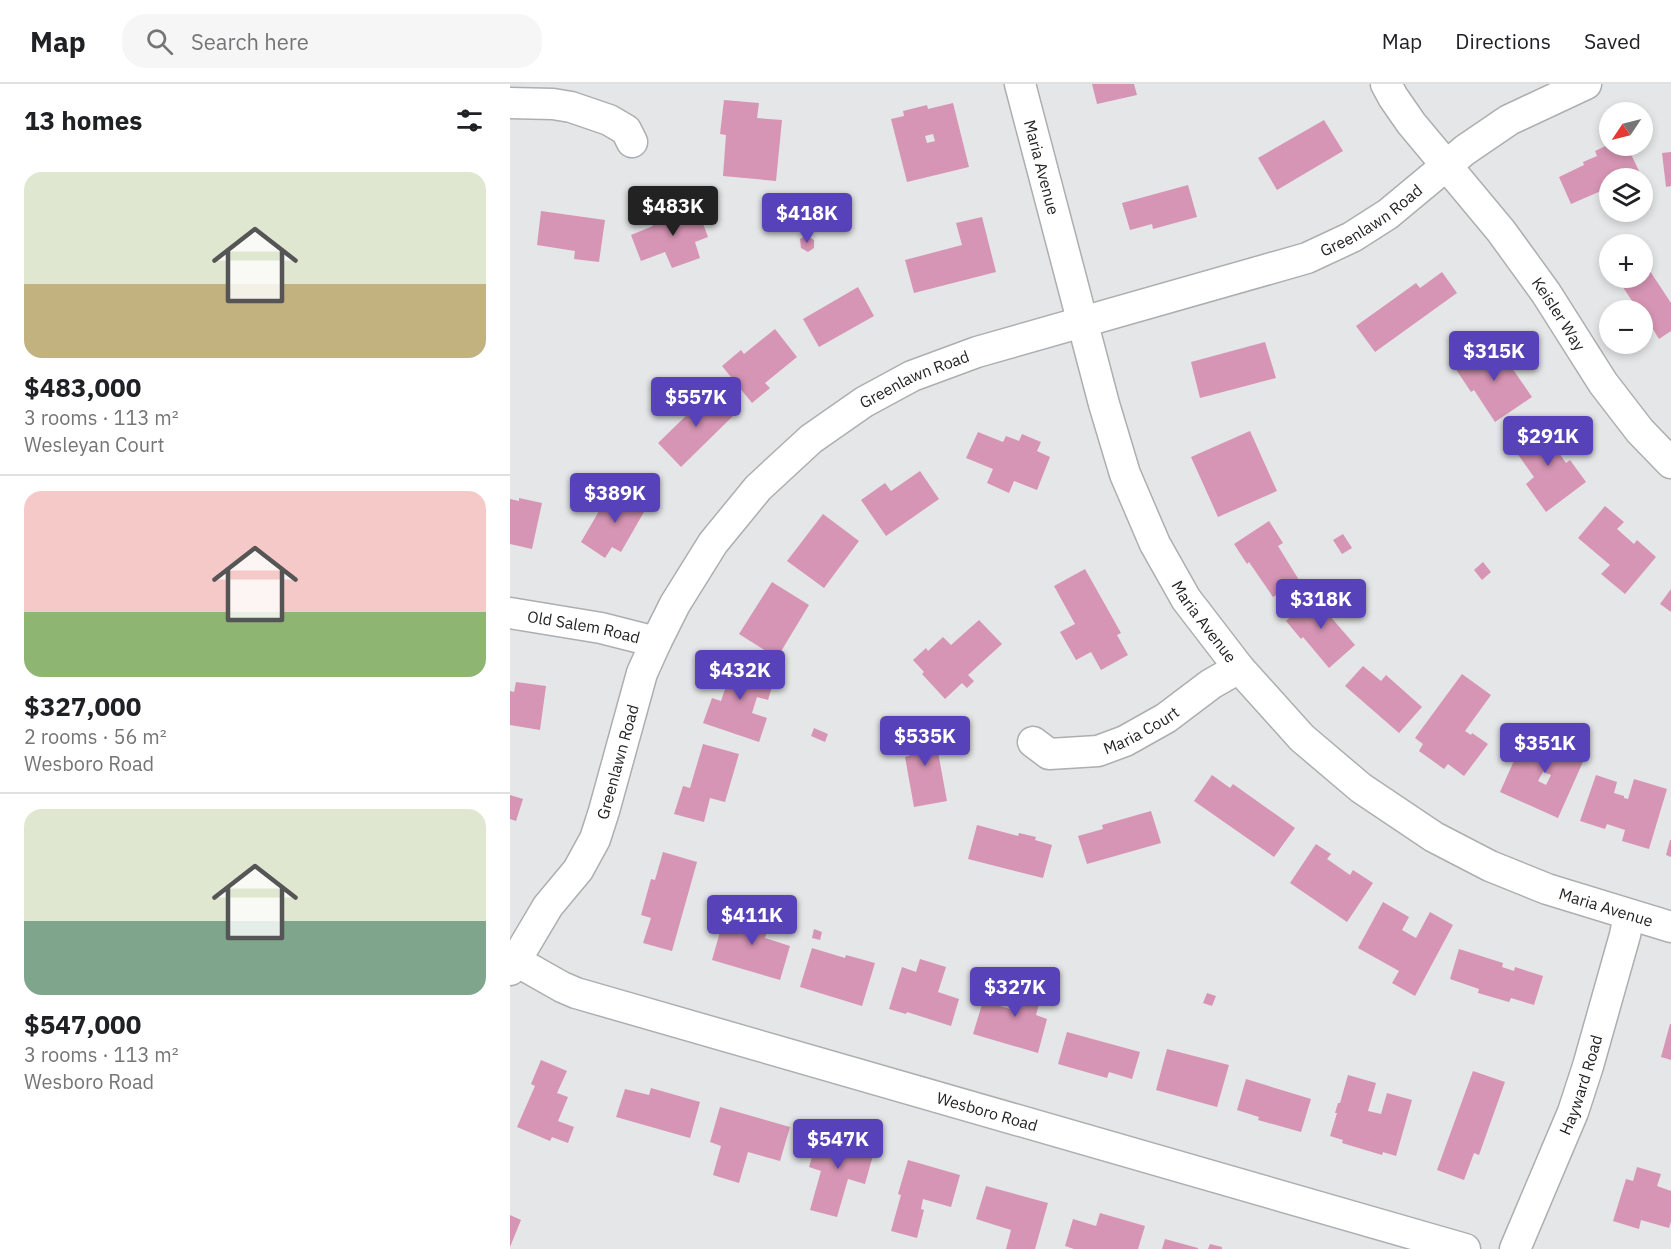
<!DOCTYPE html>
<html lang="en">
<head>
<meta charset="utf-8">
<style>
	body { margin:0; font-family:"IBM Plex Sans",sans-serif; background:#f6f6f6; color:#202124; height:100vh; display:flex; flex-direction:column; font-size:22px; white-space:nowrap }
	* { box-sizing:border-box; margin:0 }
	p { font-size:20px; color:#757577 }
	.icon { flex:none; width:33px; height:33px; fill:none; stroke:currentColor; stroke-width:2; stroke-linecap:round; stroke-linejoin:round }
	.map { position:relative; flex:1; overflow:hidden }
	.sheet { display:flex; flex-direction:column; background:#fff; width:510px }
	.sheet>* { flex:none }
	.needle { width:39px; rotate:235deg }
	.controls { position:absolute; left:1089px; top:18px; display:grid; gap:12px }
	.controls a { display:grid; place-items:center; width:54px; height:54px; border-radius:50%; background:#fff; box-shadow:0 3px 9px #0003; font-size:30px }
	.price { position:absolute; translate:-50% -51px; padding:0 14px; border-radius:6px; background:#5742ba; color:#fff; font-size:20px; line-height:39px; filter:drop-shadow(0 2px 3px #0008) }
	.price::after { content:''; position:absolute; left:50%; top:36px; width:18px; height:14px; margin-left:-9px; background:inherit; clip-path:polygon(0 0,100% 0,50% 100%) }
	.price.active { background:#222; color:#fff }
	ul { padding:0; list-style:none }
	li { display:grid; align-content:center; gap:12px; height:318px; padding:0 24px }
	li+li { border-top:2px solid #e0e0e0 }
	li span { display:grid; place-items:center; height:186px; border-radius:18px; color:#555 }
	li>.icon { margin-inline-start:auto }
	span .icon { width:108px; height:108px; fill:#fffc; stroke-width:1 }
	li b { font-size:26px }
	h2 { display:flex; justify-content:space-between; align-items:center; height:72px; padding:0 24px; font-size:26px }
	header { display:flex; align-items:center; gap:36px; box-sizing:border-box; height:84px; padding:0 30px; background:#fff; border-bottom:2px solid #e0e0e0 }
	header strong { font-size:28px }
	nav { display:flex; gap:33px; margin-inline-start:auto; font-size:21px }
	.search { width:420px; height:54px; background:#f6f6f6; display:flex; align-items:center; gap:15px; box-sizing:border-box; padding:0 21px; border-radius:24px; color:#757577; font-size:22px }
	main { display:flex; flex:1; min-height:0 }
	.map>svg:first-child { display:block }
	.building { fill:#d695b4; fill-rule:evenodd }
	.lines { fill:none; stroke-linecap:round; stroke-linejoin:round }
	.minor-casing { stroke:#adaeaf; stroke-width:33 }
	.minor { stroke:#fff; stroke-width:30 }
	.labels { text-anchor:middle; stroke-width:4.5; stroke-linejoin:round; paint-order:stroke }
	.street-label { font-size:16px; fill:#242424; stroke:#fff }
</style>
</head>
<body>
<header>
<strong>Map</strong>
<div class="search"><svg class="icon" aria-label="search" viewBox="0 0 24 24"><circle cx="10" cy="10" r="6"/><path d="M15 15l6 6"/></svg>Search here</div>
<nav><a>Map</a><a>Directions</a><a>Saved</a></nav>
</header>
<main>
<section class="sheet">
<h2>13 homes<svg class="icon" aria-label="filters" viewBox="0 0 24 24"><path d="M4 7h16M4 17h16"/><circle cx="9" cy="7" r="2"/><circle cx="15" cy="17" r="2"/></svg></h2>
<ul>
<li><span style="background:linear-gradient(#dfe7d0 60%,#c2b280 0)"><svg class="icon" aria-label="home" viewBox="0 0 24 24"><path d="M3 11l9-7 9 7M6 9v11h12V9"/></svg></span><div><b>$483,000</b><p>3 rooms · 113 m²</p><p>Wesleyan Court</p></div></li>
<li><span style="background:linear-gradient(#f6c9c9 65%,#8fb573 0)"><svg class="icon" aria-label="home" viewBox="0 0 24 24"><path d="M3 11l9-7 9 7M6 9v11h12V9"/></svg></span><div><b>$327,000</b><p>2 rooms · 56 m²</p><p>Wesboro Road</p></div></li>
<li><span style="background:linear-gradient(#dfe7d0 60%,#7fa58c 0)"><svg class="icon" aria-label="home" viewBox="0 0 24 24"><path d="M3 11l9-7 9 7M6 9v11h12V9"/></svg></span><div><b>$547,000</b><p>3 rooms · 113 m²</p><p>Wesboro Road</p></div></li>
</ul>
</section>
<div class="map">
<svg width="1161" height="1165" viewBox="0 0 1161 1165">
	<rect width="100%" height="100%" fill="#e5e6e7"/>
	<path class="building" d="M582,0h42l3,11 -40,9z
		M214,16l35,3 -2,15 25,2 -6,61 -53,-5 3,-41 -6,-1z
		M443,19l16,64 -62,15 -16,-63 13,-3 -1,-5 24,-6 1,4zM423,50l2,7 -8,2 -2,-7z
		M814,36l19,31 -66,39 -19,-32z
		M1100,60l4,4 5,-2h8l13,27 -11,5h-19v9l-39,17 -12,-27 25,-12 -1,-3 14,-6 -2,-5z
		M1161,68v34l-5,1 -4,-34z
		M678,101l9,32 -44,12 -1,-5 -22,6 -8,-27z
		M186,121l12,32 -13,5 5,16 -28,10 -7,-16 -24,9 -10,-26 22,-9 -2,-4z
		M31,127l64,9 -6,42 -25,-3 1,-8 -38,-6z
		M472,133l14,55 -82,21 -9,-33 57,-15 -6,-22z
		M296,151l8,5v8l-6,4 -7,-4 -1,-9z
		M1132,175l29,44v28l-12,8 -13,-21 -2,1 -2,-2v-7h-4l-21,-32h25z
		M932,188l15,21 -82,59 -19,-26 60,-43 4,5z
		M348,203l16,29 -55,31 -16,-28z
		M265,245l22,28 -32,26 5,5 -18,15 -30,-37 19,-16 3,4z
		M755,258l11,36 -76,20 -9,-36z
		M984,258l38,55 -37,25 -21,-32 -3,2 -16,-24z
		M195,305l28,27 -52,51 -23,-24 36,-35 -4,-4z
		M1037,337l15,20 -8,5 12,17 4,-3 16,22 -40,30 -20,-28 8,-7 -22,-31z
		M740,347l27,60 -59,26 -27,-60z
		M468,348l25,10 3,-6 13,5 3,-7 19,8 -4,9 13,6 -13,33 -23,-9 -5,12 -22,-10 6,-14 -27,-11z
		M410,387l19,28 -53,37 -25,-36 24,-17 6,8z
		M110,405l28,16 -27,47 -9,-5 -7,11 -24,-16 21,-36 6,4z
		M9,414l23,5 -10,46 -22,-5v-45l9,2z
		M1095,422l19,16 -7,7 17,15 3,-4 19,17 -31,37 -24,-20 9,-9 -32,-27z
		M313,430l36,27 -35,47 -37,-27z
		M759,437l14,22 -5,3 21,34 -26,17 -24,-35 -2,2 -13,-20z
		M833,450l9,14 -10,6 -9,-14z
		M973,478l8,10 -9,8 -8,-10z
		M575,485l36,64 -4,2 11,20 -27,15 -10,-18 -15,8 -16,-28 15,-8 -21,-38z
		M262,498l37,23 -32,53 -38,-24z
		M1161,505v23l-11,-8z
		M809,508l15,19 -5,4 26,30 -26,23 -26,-31 -2,2 -15,-18z
		M469,536l23,24 -34,31 6,6 -7,7 -5,-5 -17,16 -23,-25 2,-2 -11,-12 13,-12 2,3 15,-14 8,8z
		M216,576l49,17 -7,23 -11,-3 -5,16 15,5 -8,24 -56,-19 9,-25 9,3 5,-15 -8,-2z
		M853,582l18,15 5,-6 36,32 -23,26 -54,-47z
		M952,590l29,21 -26,36 6,4 1,-2 16,11 -24,32 -16,-12 -4,5 -25,-18 4,-7 -8,-6z
		M6,598l30,4 -6,44 -30,-5v-34l4,1z
		M427,641l5,27h-4l9,49 -33,6 -9,-50 6,-2 -4,-24z
		M304,644l14,6 -3,8 -14,-6z
		M1016,650l38,17 6,-14 20,9 -32,72 -58,-26zM1033,688l8,3 -5,10 -8,-4z
		M193,660l36,10 -14,48 -15,-4 -6,24 -30,-8 9,-28 7,2z
		M702,691l18,13 3,-4 62,44 -21,29 -80,-56z
		M1086,691l21,7 -3,11 10,3v2l4,1 6,-20 33,10 -18,60 -27,-8 3,-11 -18,-6 -2,5 -25,-8z
		M0,711l13,4 -7,22 -6,-2z
		M641,727l10,32 -74,21 -9,-28 25,-7 -1,-4z
		M467,741l41,11 1,-3 17,4 -1,3 17,5 -9,33 -75,-19z
		M1160,756h1v17l-5,-2z
		M806,760l15,10 -4,5 23,16 3,-5 20,13 -26,39 -57,-39z
		M153,768l34,10 -25,89 -29,-8 8,-25 -10,-3 10,-36 4,1z
		M873,818l26,15 -7,13 14,8 14,-26 23,13 -38,71 -23,-13 7,-12 -41,-23z
		M235,821l27,8 -7,25 25,8 -10,34 -68,-20 10,-35 16,5z
		M304,845l8,3 -2,8 -8,-2z
		M302,864l33,10 1,-3 29,8 -13,43 -62,-19z
		M949,865l44,14 -1,4 12,4 1,-4 28,9 -9,29 -23,-7 -2,4 -31,-9 1,-4 -29,-10z
		M410,875l26,8 -8,25 21,7 -8,27 -44,-14 -1,2 -17,-5 13,-42 14,5z
		M510,891l25,7 -9,33 11,4 -9,34 -65,-19 10,-33 27,8z
		M697,909l9,3 -4,10 -9,-3z
		M1160,940h1v36l-10,-3z
		M557,948l73,20 -8,27 -23,-7 -2,6 -49,-14z
		M657,965l62,16 -12,42 -61,-17z
		M31,976l26,11 -10,22 11,4 -10,24 16,6 -6,16 -16,-6 -2,4 -33,-14 18,-41 -4,-2z
		M963,987l32,11 -26,73 -5,-2 -10,27 -27,-10z
		M838,991l28,8 -8,28 13,3 6,-21 25,7 -16,56 -13,-4 -1,3 -40,-12 1,-3 -13,-4 7,-23h-2l3,-10h2z
		M736,995l65,20 -10,33 -43,-12 1,-3 -22,-7z
		M141,1004l49,14 -10,36 -74,-21 9,-28 24,6z
		M210,1023l70,20 -10,34 -32,-9 -9,31 -26,-8 8,-29 -11,-4z
		M309,1049l18,5 1,-4 12,3 -1,4 26,7 -10,36 -17,-5 -11,38 -27,-7 11,-39 -12,-4z
		M398,1076l52,15 -9,32 -28,-8 -2,10 3,1 -7,28 -26,-7 10,-36 -3,-1z
		M1127,1083l24,7 -4,12 14,5v30l-2,7 -28,-8 -2,9 -26,-8 13,-42 7,2z
		M476,1102l62,17 -13,46h-29l5,-19 -35,-11z
		M590,1129l45,13 -7,23h-64l-9,-3 8,-27 23,7z
		M0,1131l11,5 -11,27z
		M655,1155l33,9v1h-36z
		M700,1160l12,3v2h-14z"/>
	<g class="lines">
		<g class="minor-casing">
			<g id="minor">
				<path id="s1" d="M510,0l84,320 21,70 30,70 31,55 53,69 63,70 59,50 73,49 56,29 57,23 124,38"/>
				<path id="s2" d="M876,0l7,13 18,26 90,108 45,62 57,90 37,48 31,32"/>
				<path d="M0,19l43,1 18,3 38,13 17,10 6,12"/>
				<path id="s3" d="M0,529l91,15 55,14"/>
				<path id="s4" d="M523,658l16,12 49,-3 27,-10 41,-23 45,-34 28,-16"/>
				<path id="s5" d="M6,877l46,26 14,6 889,256"/>
				<path id="s6" d="M0,886l38,-64 30,-36 17,-31 9,-28 38,-138 14,-31 19,-38 38,-61 45,-55 53,-49 53,-37 48,-26 65,-24 330,-94 45,-21 36,-23 77,-64 44,-30 77,-36"/>
				<path id="s7" d="M1005,1165l58,-137 15,-46 37,-131 4,-20"/>
			</g>
		</g>
		<use href="#minor" class="minor"/>
	</g>
	<g class="labels">
		<g class="street-label">
			<text dy="6" stroke="none"><textPath href="#s1" startOffset="86">Maria Avenue</textPath></text>
			<text dy="6" stroke="none"><textPath href="#s6" startOffset="1227">Greenlawn Road</textPath></text>
			<text dy="6" stroke="none"><textPath href="#s2" startOffset="288">Keisler Way</textPath></text>
			<text dy="6" stroke="none"><textPath href="#s6" startOffset="741">Greenlawn Road</textPath></text>
			<text dy="6" stroke="none"><textPath href="#s1" startOffset="572">Maria Avenue</textPath></text>
			<text dy="6" stroke="none"><textPath href="#s3" startOffset="75">Old Salem Road</textPath></text>
			<text dy="6" stroke="none"><textPath href="#s4" startOffset="117">Maria Court</textPath></text>
			<text dy="6" stroke="none"><textPath href="#s6" startOffset="237">Greenlawn Road</textPath></text>
			<text dy="6" stroke="none"><textPath href="#s1" startOffset="1076">Maria Avenue</textPath></text>
			<text dy="6" stroke="none"><textPath href="#s7" startOffset="177">Hayward Road</textPath></text>
			<text dy="6" stroke="none"><textPath href="#s5" startOffset="496">Wesboro Road</textPath></text>
		</g>
	</g>
</svg>
<div class="controls">
<a><svg class="needle" viewBox="-14 -14 28 28"><path d="M0-13l5 13h-10z" fill="#e53935"/><path d="M0 13l5-13h-10z" fill="#757577"/></svg></a>
<a><svg class="icon" aria-label="layers" viewBox="0 0 24 24"><path d="M12 4l9 5-9 5-9-5zM3 14l9 5 9-5"/></svg></a>
<a>+</a>
<a>−</a>
</div>
<b class="price active" style="left:163px;top:153px">$483K</b>
<b class="price" style="left:297px;top:160px">$418K</b>
<b class="price" style="left:984px;top:298px">$315K</b>
<b class="price" style="left:186px;top:344px">$557K</b>
<b class="price" style="left:1038px;top:383px">$291K</b>
<b class="price" style="left:105px;top:440px">$389K</b>
<b class="price" style="left:811px;top:546px">$318K</b>
<b class="price" style="left:230px;top:617px">$432K</b>
<b class="price" style="left:415px;top:683px">$535K</b>
<b class="price" style="left:1035px;top:690px">$351K</b>
<b class="price" style="left:242px;top:862px">$411K</b>
<b class="price" style="left:505px;top:934px">$327K</b>
<b class="price" style="left:328px;top:1086px">$547K</b>
</div>
</main>
</body>
</html>
